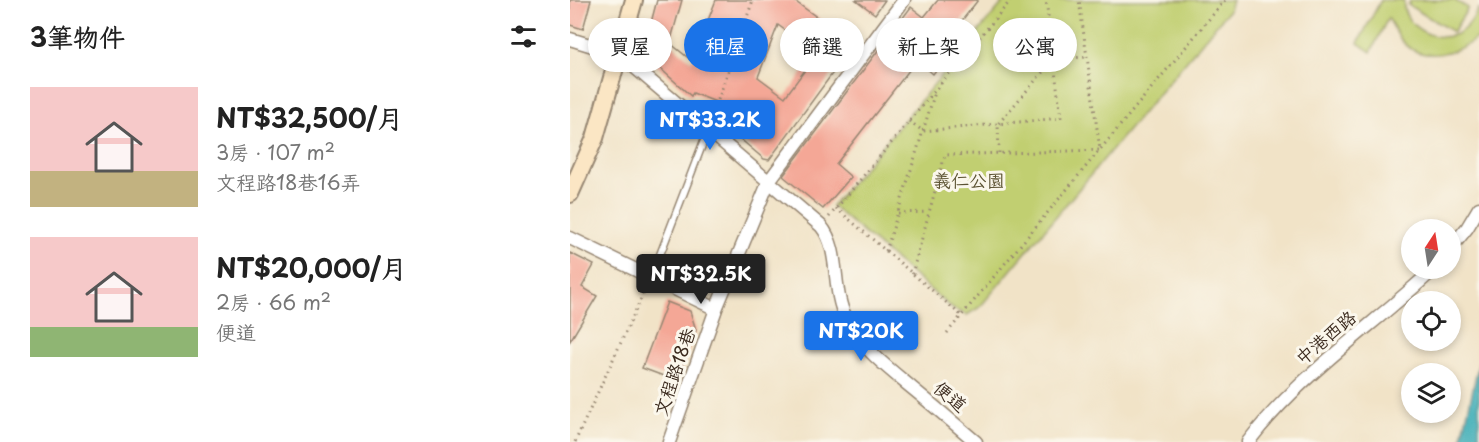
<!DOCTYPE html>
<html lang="zh-TW">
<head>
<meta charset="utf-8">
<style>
	body { margin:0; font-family:"Playpen Sans","LXGW WenKai TC",sans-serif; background:#f2f2f2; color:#222; height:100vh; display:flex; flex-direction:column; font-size:22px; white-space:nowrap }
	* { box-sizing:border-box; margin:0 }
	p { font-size:20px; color:#767676 }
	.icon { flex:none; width:33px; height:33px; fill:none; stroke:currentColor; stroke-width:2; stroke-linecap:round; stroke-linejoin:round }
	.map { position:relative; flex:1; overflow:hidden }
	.sheet { display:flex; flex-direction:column; background:#fff; width:570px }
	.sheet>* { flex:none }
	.guide { position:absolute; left:18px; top:18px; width:570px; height:54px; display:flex; gap:12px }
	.needle { width:39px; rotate:12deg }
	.buttons { position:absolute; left:831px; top:219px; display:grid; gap:12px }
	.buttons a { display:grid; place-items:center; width:60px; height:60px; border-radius:50%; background:#fff; box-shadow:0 3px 9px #0003; font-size:30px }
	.price { position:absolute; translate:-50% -51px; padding:0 14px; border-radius:6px; background:#1a73e8; color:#fff; font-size:20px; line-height:39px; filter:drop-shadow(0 2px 3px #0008) }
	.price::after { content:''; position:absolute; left:50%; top:36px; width:18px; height:14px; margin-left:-9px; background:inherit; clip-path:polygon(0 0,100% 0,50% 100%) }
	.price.current { background:#222; color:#fff }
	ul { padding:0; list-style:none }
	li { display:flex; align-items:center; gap:18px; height:150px; padding:0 30px }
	li span { display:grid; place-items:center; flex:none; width:168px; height:120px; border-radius:0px; color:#555 }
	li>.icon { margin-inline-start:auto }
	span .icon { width:72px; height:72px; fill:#fffc; stroke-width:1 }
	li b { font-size:26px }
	h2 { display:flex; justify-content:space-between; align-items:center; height:72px; padding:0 30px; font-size:26px }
	.pill { padding:0 21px; border-radius:27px; background:#fff; box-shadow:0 3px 9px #0003; font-size:21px; line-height:54px }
	.pill.current { background:#1a73e8; color:#fff }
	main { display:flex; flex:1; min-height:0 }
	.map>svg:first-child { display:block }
	.green { fill:#c1cf71; stroke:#7e7c48; stroke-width:1.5 }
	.water { fill:#3bacb6; stroke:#3b6b6a; stroke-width:1.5 }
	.building { fill:#f4a796; fill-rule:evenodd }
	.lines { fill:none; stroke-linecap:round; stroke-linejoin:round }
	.service-casing { stroke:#968672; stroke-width:9 }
	.minor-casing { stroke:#968672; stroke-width:15 }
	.secondary-casing { stroke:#968672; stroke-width:20 }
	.path { stroke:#968672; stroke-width:3; stroke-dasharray:1.5 4.5; stroke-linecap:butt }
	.service { stroke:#fff; stroke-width:6 }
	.minor { stroke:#fff; stroke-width:12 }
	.secondary { stroke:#fbe6c4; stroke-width:16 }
	.labels { text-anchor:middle; stroke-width:6; stroke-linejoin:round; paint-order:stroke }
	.park-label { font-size:18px; fill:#5c5333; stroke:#fbf7ec }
	.street-label { font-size:18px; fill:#3b2a1e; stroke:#fbf7ec }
</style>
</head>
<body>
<main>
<section class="sheet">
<h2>3筆物件<svg class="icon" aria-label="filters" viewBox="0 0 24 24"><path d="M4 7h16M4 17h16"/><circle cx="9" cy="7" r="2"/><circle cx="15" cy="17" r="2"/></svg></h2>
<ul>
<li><span style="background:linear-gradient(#f6c9c9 70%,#c2b280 0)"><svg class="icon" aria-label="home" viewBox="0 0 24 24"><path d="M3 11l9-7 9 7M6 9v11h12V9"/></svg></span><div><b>NT$32,500/月</b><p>3房 · 107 m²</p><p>文程路18巷16弄</p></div></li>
<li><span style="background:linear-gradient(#f6c9c9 75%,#8fb573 0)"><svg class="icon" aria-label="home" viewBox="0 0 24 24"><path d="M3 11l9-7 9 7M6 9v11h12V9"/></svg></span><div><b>NT$20,000/月</b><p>2房 · 66 m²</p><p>便道</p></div></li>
</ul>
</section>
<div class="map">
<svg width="909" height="442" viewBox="0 0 909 442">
	<rect width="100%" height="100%" fill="#fbf7ec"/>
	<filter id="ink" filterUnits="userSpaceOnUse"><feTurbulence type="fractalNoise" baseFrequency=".0167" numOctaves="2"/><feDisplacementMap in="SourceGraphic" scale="12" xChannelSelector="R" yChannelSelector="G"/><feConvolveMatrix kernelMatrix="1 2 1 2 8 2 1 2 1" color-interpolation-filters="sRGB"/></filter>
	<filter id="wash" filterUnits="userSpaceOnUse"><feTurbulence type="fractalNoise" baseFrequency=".008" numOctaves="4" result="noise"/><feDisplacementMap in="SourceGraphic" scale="24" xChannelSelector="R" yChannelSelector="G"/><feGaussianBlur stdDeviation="1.35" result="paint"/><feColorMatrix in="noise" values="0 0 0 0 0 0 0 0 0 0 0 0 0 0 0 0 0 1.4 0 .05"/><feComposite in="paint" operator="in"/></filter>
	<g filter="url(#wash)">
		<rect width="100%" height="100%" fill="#f1e3c7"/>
		<path class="green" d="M435,0h227l-3,10 -249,297 -13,8 -14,-6 -121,-103z
			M811,0h23c-4,24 29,43 50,35 13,-5 19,-16 25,-28v29c-19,17 -57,28 -76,6 -6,-6 -10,-17 -15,-24l-17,34 -13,-9z
			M841,0h43l14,8 -15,24 -45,-27z"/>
		<path class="water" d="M909,362v80h-18z"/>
		<g id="blocks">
			<path class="building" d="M0,0h21l-8,29 -13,-4z
				M87,0h25l-12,43 22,18 24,-61h77l61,44 -85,116 -5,-1 -52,-44 9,-11 -28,-11 -2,3 -48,-43zM208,25l39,29 -32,43 -27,-20z
				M286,0h29l-10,14z
				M368,0h40l-29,37 9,6 -25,31 -16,-14 -81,104 15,13 -28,32 -40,-33 128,-169 13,10z
				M0,253l24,12 -12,22 15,9 -27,45z
				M97,302l23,9 6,19 -19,51 -35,-13z"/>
		</g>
	</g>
	<g filter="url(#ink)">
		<use href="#blocks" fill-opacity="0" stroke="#968672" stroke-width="1.5"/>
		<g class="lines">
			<g class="service-casing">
				<path id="service" d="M81,278l57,-148"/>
			</g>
			<g class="minor-casing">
				<path id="minor" d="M0,39l49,15 202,172c20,24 10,63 25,92 14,29 42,50 66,70 22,18 43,36 64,54
					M0,238l146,71
					M880,249l17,-21 12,-20
					M99,442l47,-133 53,-128 135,-181
					M678,442c52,-68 124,-115 187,-174"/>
			</g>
			<g class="secondary-casing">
				<path id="secondary" d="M0,194l25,-56 39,-138"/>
			</g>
			<path class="path" d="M142,117l41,-117
				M339,121l14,10 138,-13 -15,-118
				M429,153l-1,-29 56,-65 33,-2
				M266,208l126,108
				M328,213l30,-1
				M259,217l182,-217
				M316,251l49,-159
				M342,274l33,-119 155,-5 -21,-150
				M377,333l278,-333
				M5,442l71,-154"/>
			<use href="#service" class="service"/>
			<use href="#minor" class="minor"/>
			<use href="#secondary" class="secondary"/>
		</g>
	</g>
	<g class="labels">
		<g class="park-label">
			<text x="399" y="187">義仁公園</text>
		</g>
		<g class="street-label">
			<text transform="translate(756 338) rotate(-40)" y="6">中港西路</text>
			<text transform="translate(105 372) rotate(-71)" y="6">文程路18巷</text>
			<text transform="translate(380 397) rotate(40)" y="6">便道</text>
		</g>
	</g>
</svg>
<div class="buttons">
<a><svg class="needle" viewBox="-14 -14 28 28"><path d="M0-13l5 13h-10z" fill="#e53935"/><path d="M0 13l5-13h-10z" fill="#767676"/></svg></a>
<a><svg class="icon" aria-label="locate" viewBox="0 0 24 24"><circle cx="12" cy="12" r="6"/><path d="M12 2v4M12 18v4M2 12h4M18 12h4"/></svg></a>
<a><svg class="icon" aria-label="layers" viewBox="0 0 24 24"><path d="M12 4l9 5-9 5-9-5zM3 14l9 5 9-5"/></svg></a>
</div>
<b class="price" style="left:140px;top:151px">NT$33.2K</b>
<b class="price current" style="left:131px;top:305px">NT$32.5K</b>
<b class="price" style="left:291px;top:362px">NT$20K</b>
<div class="guide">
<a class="pill">買屋</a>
<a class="pill current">租屋</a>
<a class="pill">篩選</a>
<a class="pill">新上架</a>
<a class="pill">公寓</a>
</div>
</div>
</main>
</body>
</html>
